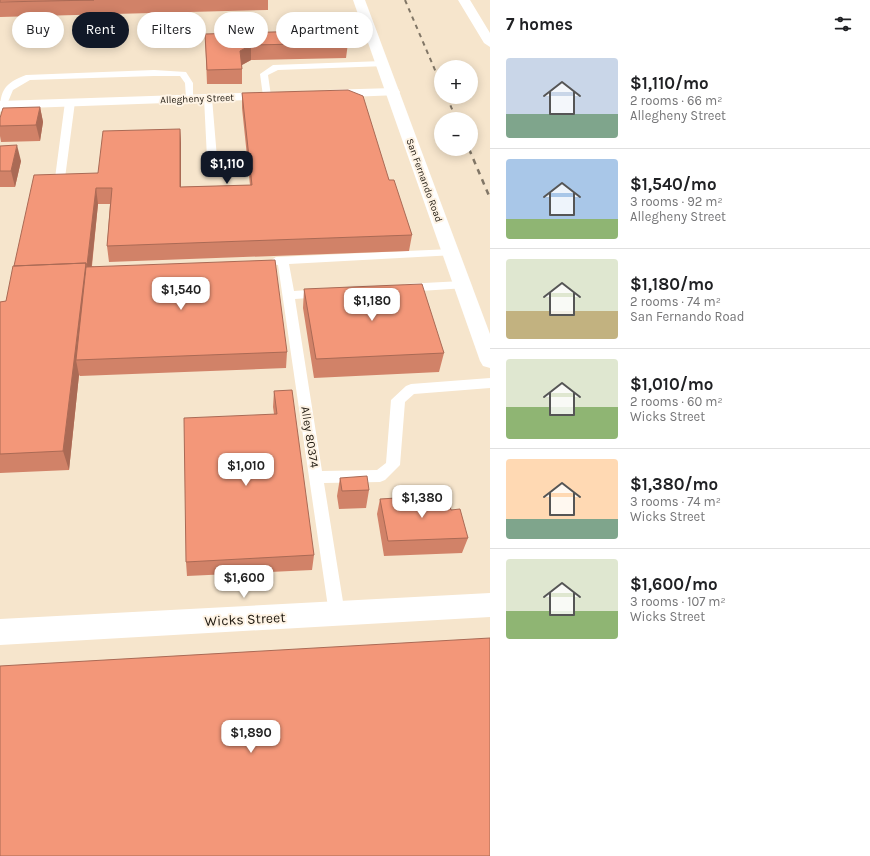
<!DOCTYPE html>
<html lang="en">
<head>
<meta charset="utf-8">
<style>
	body { margin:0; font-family:Karla,sans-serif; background:#f2f2f2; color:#202124; height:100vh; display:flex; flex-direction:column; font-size:15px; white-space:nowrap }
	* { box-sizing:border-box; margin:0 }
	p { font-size:13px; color:#757577 }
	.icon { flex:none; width:22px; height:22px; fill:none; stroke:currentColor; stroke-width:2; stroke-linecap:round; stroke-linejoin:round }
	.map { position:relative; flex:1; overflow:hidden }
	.sheet { display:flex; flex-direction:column; background:#fff; width:380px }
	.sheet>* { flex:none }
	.banner { position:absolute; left:12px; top:12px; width:380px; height:36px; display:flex; gap:8px }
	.fabs { position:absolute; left:434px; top:60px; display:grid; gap:8px }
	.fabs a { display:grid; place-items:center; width:44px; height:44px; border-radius:50%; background:#fff; box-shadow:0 2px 10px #0003; font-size:20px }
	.price { position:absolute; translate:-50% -34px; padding:0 9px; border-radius:8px; background:#fff; color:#222; font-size:13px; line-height:26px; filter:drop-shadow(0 1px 2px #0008) }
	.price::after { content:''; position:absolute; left:50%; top:24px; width:12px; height:9px; margin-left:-6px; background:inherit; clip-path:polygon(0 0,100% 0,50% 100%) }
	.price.active { background:#111827; color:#fff }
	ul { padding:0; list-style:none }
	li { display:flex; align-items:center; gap:12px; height:100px; padding:0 16px }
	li+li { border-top:1px solid #e0e0e0 }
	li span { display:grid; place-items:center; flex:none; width:112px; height:80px; border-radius:4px; color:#555 }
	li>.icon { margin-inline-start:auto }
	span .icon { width:48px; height:48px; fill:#fffc; stroke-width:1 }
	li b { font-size:17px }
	h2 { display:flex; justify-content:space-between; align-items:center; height:48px; padding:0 16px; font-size:17px }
	.pill { padding:0 14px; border-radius:18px; background:#fff; box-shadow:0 2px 10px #0003; font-size:14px; line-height:36px }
	.pill.active { background:#111827; color:#fff }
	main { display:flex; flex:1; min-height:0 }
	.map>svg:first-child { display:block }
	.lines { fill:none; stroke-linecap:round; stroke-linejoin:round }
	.lane { fill:#fff; fill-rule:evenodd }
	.street { fill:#fff; fill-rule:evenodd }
	.primary { fill:#fff; fill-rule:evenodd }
	.rail-far1 { stroke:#817666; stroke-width:2; stroke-dasharray:4.5 4.5; stroke-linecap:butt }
	.rail { stroke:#817666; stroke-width:2.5; stroke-dasharray:5.5 5.5; stroke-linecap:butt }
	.wall { fill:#d18268 }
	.shaded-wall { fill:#aa6a55 }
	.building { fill:#f39779; stroke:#aa6a55 }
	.labels { text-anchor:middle; stroke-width:4; stroke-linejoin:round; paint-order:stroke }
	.far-street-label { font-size:10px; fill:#1f1910; stroke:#fef3e4 }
	.street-label { font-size:12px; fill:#1f1910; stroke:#fef3e4 }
	.near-street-label { font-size:14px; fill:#1f1910; stroke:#fef3e4 }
</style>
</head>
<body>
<main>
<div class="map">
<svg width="490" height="856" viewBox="0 0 490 856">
	<rect width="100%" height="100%" fill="#f6e5cc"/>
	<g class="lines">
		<path class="lane" d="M383,61l4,3 -1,2 -108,4 -10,5 3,21 -4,3 -4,-3 -3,-22 13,-9z
			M154,70l32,2 7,11v17l-3,1 -4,-3 -1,-15 -5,-7h-26l-124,4 -17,10 -8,19 -5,3c0,-22 5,-29 26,-37z
			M208,95l4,3 5,60 -5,3 -5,-3 -3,-60z
			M70,99l5,3 -10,76 -5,3 -5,-3 10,-76z
			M451,249l4,2 2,2 -2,2 -166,9 5,27 28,-2 6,4 -6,4 -27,2 27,172 55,-1 9,-7 5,-63 15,-14 5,-2 79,-6v10l-76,6 -9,8 -5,63 -15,15 -5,2 -56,1 21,131 -2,5 -6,3 -6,-3 -2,-5 -51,-349 -6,-1 -2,-3 6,-4z
			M462,281l4,1 2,3 -2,3 -61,4 -6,-4 6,-4z"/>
		<path class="street" d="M458,0h12l20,33v14l-6,-4z
			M393,88l5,1 2,3 -2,3 -72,3 -5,-1 -2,-3 2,-3 5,-1z
			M272,92l5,1 2,3 -2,3 -277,10v-8z
			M490,593v24l-490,28v-26z"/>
		<path class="primary" d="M353,0h12l125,334v34l-7,-2 -3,-5z"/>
		<path class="rail-far1" d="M405,0l36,84
			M447,97l9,22"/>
		<path class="rail" d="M469,149l21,49"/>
	</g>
	<path class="wall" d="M0,0h268v10l-268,7z
		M205,34l143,9 -2,15 -95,2 -9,5v19h-35z
		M242,93l147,87 23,55 -3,16 -300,11 -2,-16 3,-42h-12l-6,62 195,86 -1,16 -206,8 -1,-1 -10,95 -69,3v-171l6,-1 8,-35 84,-93 82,-44 1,15v43l69,-2 -8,-77z
		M40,107l3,15 -3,19 -39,1 -1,-6v-18z
		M0,146l21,15 -6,26h-15z
		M304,289l140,64 -5,19 -125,6 -11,-70z
		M274,391l40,164 -2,15 -125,6 -1,-14 88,-148 -1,-7z
		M340,478l29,12 -3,18 -27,1 -2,-13z
		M380,499h52l19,11 17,28 -6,15 -78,3 -7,-42z"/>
	<path class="shaded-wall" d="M251,45v15l-11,6v-15z
		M40,107l3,15 -3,19 -4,-16z
		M180,129l1,15v59l-1,-16z
		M17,145l4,16 -6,26 -4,-16z
		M96,188l2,16 -8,77 -3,-16z
		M86,263l3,20 -13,77 3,15 -10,95 -6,-19z"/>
	<path class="building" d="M0,0h94l-94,2z
		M341,30l3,1 4,12 -97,2 -11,6 2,18 -35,1 -2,-36z
		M348,90l15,6 26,84h5l18,55 -305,11 5,-58h-16l-9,77h-1v-2l-72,3 20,-91 64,-2 5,-42 77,-2v58l72,-2 -10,-92z
		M40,107l-4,18 -36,1v-8l3,-10z
		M17,145l-6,26h-11v-25z
		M275,260l12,92 -211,8 10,-93z
		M86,263l-23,188 -63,3v-152l6,-1 7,-35z
		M422,284l22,69 -128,6 -12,-70z
		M292,390l22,165 -128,7 -2,-144 93,-4 -3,-23z
		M367,476l2,14 -27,1 -2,-13z
		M429,496l3,3 15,-1 4,12 9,-1 8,29 -80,3 -8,-42z
		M490,638v218h-490v-190z"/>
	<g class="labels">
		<g class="far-street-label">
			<text transform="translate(197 98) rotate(-2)" y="4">Allegheny Street</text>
			<text transform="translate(425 180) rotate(70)" y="4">San Fernando Road</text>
		</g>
		<g class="street-label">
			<text transform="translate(310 437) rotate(81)" y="4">Alley 80374</text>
		</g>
		<g class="near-street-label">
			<text transform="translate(245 619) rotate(-3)" y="5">Wicks Street</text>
		</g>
	</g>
</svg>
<div class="fabs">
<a>+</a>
<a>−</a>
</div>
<b class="price active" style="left:227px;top:185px">$1,110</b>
<b class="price" style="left:181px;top:311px">$1,540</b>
<b class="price" style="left:372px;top:322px">$1,180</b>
<b class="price" style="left:246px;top:487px">$1,010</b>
<b class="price" style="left:422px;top:519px">$1,380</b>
<b class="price" style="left:244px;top:599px">$1,600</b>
<b class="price" style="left:251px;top:754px">$1,890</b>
<div class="banner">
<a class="pill">Buy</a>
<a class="pill active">Rent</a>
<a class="pill">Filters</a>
<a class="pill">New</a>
<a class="pill">Apartment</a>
</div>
</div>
<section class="sheet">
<h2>7 homes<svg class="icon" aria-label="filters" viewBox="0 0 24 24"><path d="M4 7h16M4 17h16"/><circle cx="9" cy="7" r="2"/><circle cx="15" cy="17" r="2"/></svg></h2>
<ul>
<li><span style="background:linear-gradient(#c9d6e8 70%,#7fa58c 0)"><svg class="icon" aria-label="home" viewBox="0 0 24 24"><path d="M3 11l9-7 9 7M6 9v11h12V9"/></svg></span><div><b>$1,110/mo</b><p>2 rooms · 66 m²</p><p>Allegheny Street</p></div></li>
<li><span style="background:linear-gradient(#a9c7e8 75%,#8fb573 0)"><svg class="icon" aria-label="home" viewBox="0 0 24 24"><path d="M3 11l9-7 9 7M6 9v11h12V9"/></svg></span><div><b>$1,540/mo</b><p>3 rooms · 92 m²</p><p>Allegheny Street</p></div></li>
<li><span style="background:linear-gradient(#dfe7d0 65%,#c2b280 0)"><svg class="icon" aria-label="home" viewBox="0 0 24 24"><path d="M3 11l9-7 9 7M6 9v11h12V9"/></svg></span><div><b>$1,180/mo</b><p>2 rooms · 74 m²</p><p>San Fernando Road</p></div></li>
<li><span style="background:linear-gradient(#dfe7d0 60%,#8fb573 0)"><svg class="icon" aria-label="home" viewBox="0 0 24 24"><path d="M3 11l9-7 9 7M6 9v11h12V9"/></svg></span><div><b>$1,010/mo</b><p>2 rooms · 60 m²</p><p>Wicks Street</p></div></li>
<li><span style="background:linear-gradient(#ffd9b3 75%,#7fa58c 0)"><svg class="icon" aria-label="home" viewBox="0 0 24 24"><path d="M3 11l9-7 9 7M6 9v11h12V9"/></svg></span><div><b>$1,380/mo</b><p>3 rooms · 74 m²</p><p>Wicks Street</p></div></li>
<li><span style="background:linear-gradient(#dfe7d0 65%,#8fb573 0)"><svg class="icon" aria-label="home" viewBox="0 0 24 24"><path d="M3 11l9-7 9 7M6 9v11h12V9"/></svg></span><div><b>$1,600/mo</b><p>3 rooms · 107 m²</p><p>Wicks Street</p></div></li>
</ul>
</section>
</main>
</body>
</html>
